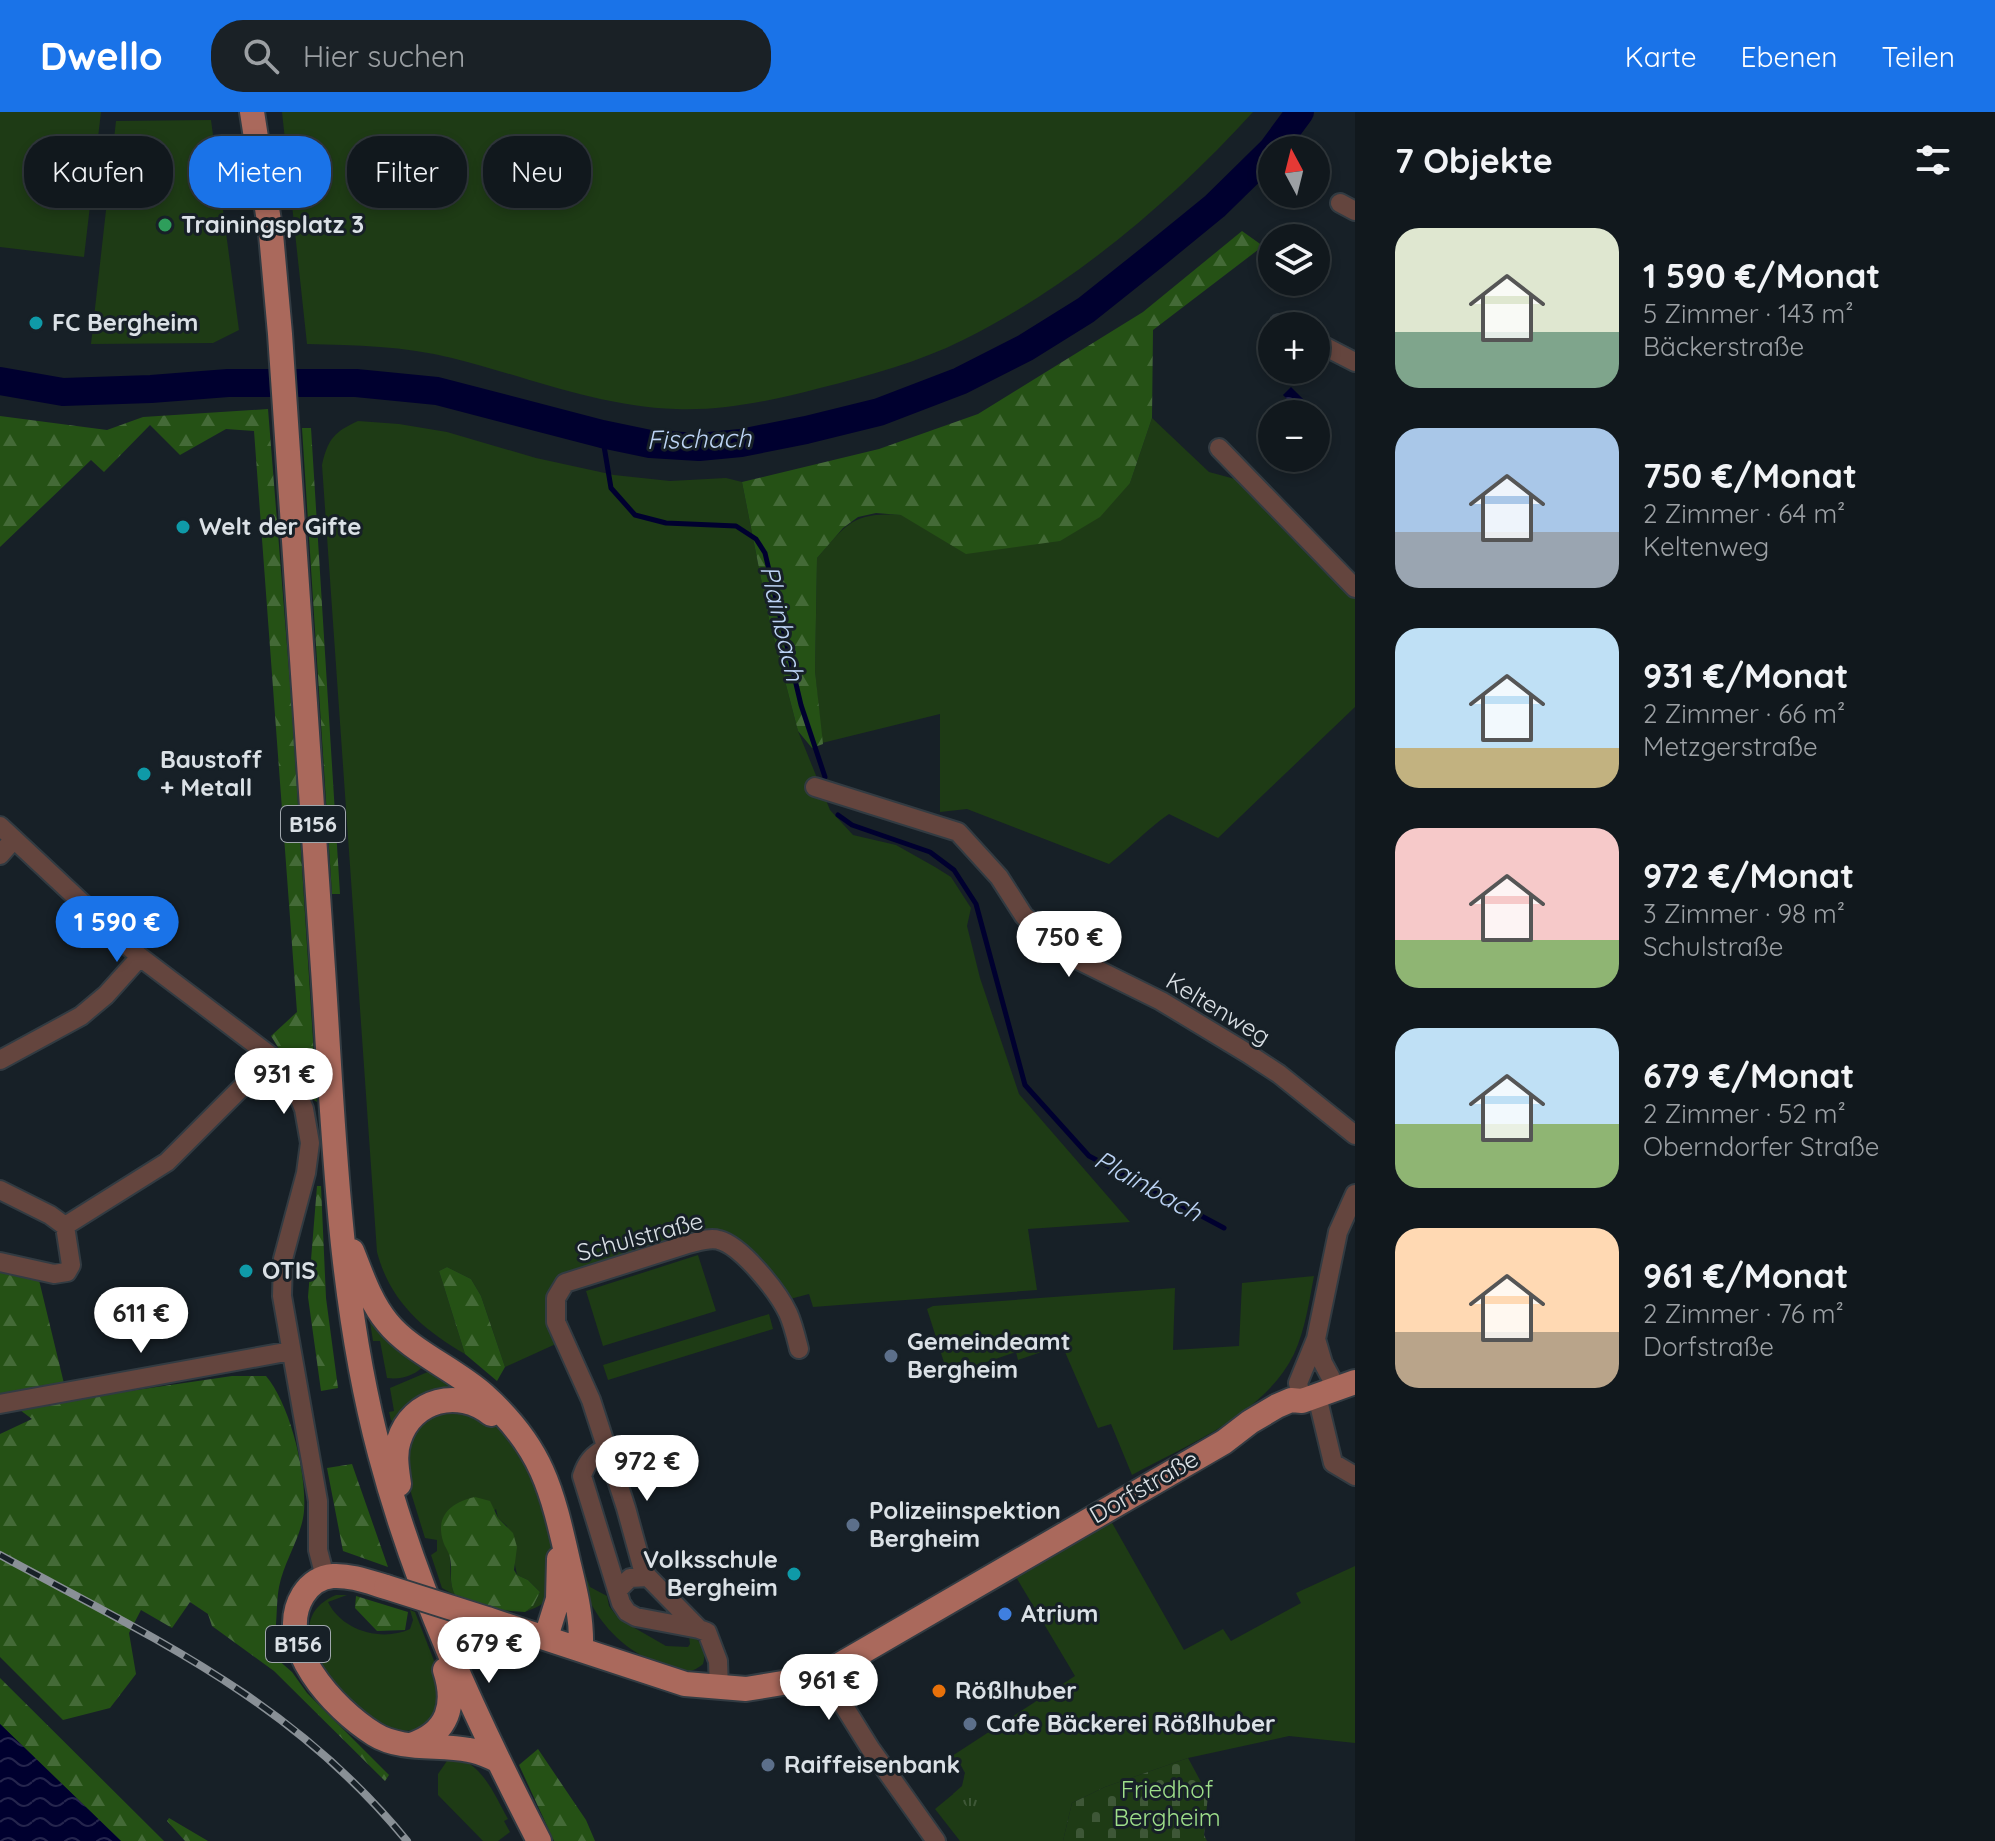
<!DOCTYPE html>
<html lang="de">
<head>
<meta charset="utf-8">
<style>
	body { margin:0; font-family:Quicksand,sans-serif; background:#1a2126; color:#f1f3f6; height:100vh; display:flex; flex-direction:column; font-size:30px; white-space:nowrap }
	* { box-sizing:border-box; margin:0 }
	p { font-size:26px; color:#9ca0a4 }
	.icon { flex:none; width:44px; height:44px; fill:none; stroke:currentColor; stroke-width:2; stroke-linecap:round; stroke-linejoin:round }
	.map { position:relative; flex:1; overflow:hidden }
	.panel { display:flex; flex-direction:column; background:#11181d; width:640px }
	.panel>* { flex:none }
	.banner { position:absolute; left:24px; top:24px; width:760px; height:72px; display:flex; gap:16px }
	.needle { width:52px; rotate:353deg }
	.buttons { position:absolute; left:1258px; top:24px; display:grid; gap:16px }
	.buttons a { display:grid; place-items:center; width:72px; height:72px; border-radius:50%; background:#11181d; box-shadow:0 4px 12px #0003,0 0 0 2px #30373b; font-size:40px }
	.price { position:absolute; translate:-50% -68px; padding:0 18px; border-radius:28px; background:#fff; color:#222; font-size:26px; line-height:52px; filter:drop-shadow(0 2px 4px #0008) }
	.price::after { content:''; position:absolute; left:50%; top:48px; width:24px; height:18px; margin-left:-12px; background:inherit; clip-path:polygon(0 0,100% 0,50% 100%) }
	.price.active { background:#1a73e8; color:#fff }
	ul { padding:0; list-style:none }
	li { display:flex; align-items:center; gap:24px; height:200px; padding:0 40px }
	li span { display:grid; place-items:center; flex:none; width:224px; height:160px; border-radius:24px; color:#555 }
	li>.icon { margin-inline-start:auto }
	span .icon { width:96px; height:96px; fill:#fffc; stroke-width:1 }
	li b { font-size:34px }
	h2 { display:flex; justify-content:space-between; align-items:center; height:96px; padding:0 40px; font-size:34px }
	.pill { padding:0 28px; border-radius:32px; background:#11181d; box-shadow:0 4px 12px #0003,0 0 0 2px #30373b; font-size:28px; line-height:72px }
	.pill.active { background:#1a73e8; color:#fff }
	header { display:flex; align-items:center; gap:48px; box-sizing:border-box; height:112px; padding:0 40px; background:#1a73e8; color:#fff }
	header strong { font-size:38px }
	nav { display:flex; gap:44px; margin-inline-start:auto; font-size:28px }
	.search { width:560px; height:72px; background:#1a2126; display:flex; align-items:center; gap:20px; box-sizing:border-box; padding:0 28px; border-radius:32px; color:#9ca0a4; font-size:30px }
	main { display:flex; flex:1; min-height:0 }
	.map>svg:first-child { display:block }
	.grass { fill:#1e3b15 }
	.forest { fill:url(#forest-firs) }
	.cemetery { fill:url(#cemetery-stones) }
	.park { fill:url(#park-tufts) }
	.water { fill:url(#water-waves) }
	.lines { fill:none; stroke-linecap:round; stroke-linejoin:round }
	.stream { stroke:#00002f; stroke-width:5 }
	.river { stroke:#00002f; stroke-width:28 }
	.minor-casing { stroke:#323b42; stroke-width:22 }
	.major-casing { stroke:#323b42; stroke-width:28 }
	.minor { stroke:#64453e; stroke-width:18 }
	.major { stroke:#aa695c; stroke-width:24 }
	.rail-casing { stroke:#899096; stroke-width:8 }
	.rail { stroke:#172027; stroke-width:5; stroke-dasharray:15; stroke-linecap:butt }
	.major-bridge-casing { stroke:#323b42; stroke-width:28; stroke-linecap:butt }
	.major-bridge { stroke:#aa695c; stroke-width:24 }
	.leisure-dot { fill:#2e9e5b; stroke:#172027; stroke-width:3 }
	.culture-dot { fill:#0f9aa8; stroke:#172027; stroke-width:3 }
	.service-dot { fill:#5c6f8a; stroke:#172027; stroke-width:3 }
	.shop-dot { fill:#3f7fe0; stroke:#172027; stroke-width:3 }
	.food-dot { fill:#e8710a; stroke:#172027; stroke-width:3 }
	.labels { text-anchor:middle; stroke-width:6; stroke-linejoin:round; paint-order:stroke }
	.shield { fill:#172027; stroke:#a0a7ad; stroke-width:2 }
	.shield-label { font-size:22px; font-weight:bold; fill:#dbe1e6 }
	.poi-label { font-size:24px; font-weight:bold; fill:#dbe1e6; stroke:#172027; text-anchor:start }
	.street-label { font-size:24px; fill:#dbe1e6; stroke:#172027 }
	.park-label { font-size:24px; fill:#9edf8a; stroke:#172027 }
	.water-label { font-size:26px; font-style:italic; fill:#bcd3f4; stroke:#172027 }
</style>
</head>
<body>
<header>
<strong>Dwello</strong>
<div class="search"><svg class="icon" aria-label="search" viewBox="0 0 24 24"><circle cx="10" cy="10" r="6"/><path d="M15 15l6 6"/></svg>Hier suchen</div>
<nav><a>Karte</a><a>Ebenen</a><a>Teilen</a></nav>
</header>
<main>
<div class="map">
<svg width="1355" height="1729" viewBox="0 0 1355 1729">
	<defs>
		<pattern id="forest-firs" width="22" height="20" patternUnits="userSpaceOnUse" patternTransform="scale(2)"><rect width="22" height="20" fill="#255115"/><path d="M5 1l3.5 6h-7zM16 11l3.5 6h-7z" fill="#446a37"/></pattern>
		<pattern id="cemetery-stones" width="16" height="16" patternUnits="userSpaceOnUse" patternTransform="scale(2)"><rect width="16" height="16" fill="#1e3b15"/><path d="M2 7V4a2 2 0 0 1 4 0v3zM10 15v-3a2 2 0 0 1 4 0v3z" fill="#3e5737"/></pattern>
		<pattern id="park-tufts" width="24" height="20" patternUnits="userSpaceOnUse" patternTransform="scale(2)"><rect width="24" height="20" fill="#1e3b15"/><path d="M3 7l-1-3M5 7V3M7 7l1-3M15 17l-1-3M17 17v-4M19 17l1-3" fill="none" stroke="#3e5737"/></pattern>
		<pattern id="water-waves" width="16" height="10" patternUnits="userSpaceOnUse" patternTransform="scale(2)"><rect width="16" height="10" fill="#00002f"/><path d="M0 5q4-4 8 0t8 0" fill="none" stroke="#25254d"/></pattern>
	</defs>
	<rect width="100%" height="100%" fill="#172027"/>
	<path class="grass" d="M0,0h101l-17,145 -84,-10z
		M282,0h971c-81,89 -181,174 -290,228 -44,22 -95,36 -143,48 -46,12 -96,23 -144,21 -77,-2 -151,-33 -224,-51 -48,-12 -96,-13 -145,-14z
		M211,8l28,210 -26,13 -122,1 25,-223z
		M1152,306l57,54 37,10 109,114v111l-137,131 -49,-24c-22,15 -39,34 -60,50l-142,-55 -27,3v-98l-118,29 -7,-72 2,-113c30,-34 35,-46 84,-43l229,-32z
		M358,309l41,3 48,8 89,26 78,17 56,6 56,-3 16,4 27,137 29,112 32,79 23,25 43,10 39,22 16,10 20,31 -4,18 13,52 39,116 111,128 -102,7 9,61 -224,17 -4,-13 -19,5 -64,-62 -172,47 4,59 -53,24 -24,-71 -10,-17 -24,-12 -8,4 26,83c-43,-25 -75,-53 -88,-102l-55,-787c6,-26 12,-33 36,-44z
		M698,1143l18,56 -113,35 -17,-55z
		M1314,1164c-5,26 -9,54 -20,78 -30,61 -106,90 -162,121l-21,-51 -13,4 -36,-83 -44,15 -2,-8 -68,23 -21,-66 6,-3 242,-18 -2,62 66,-4 3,-63z
		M769,1202l4,15 -165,51 -5,-15z
		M370,1210l56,41c-9,12 -24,17 -39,15l-7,-37h-7z
		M444,1239c47,30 88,71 111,123 15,36 21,77 35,113l17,9 2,10 10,13 47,27 22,1 2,-3 -1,-8 3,-1c10,8 15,16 11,29 -15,13 -29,7 -45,0 -101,-45 -76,-141 -125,-221 -23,-38 -56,-63 -92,-88z
		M430,1259l31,17c-31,-2 -49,11 -68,34l-2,-2 -2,-8 5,-1 -4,-23z
		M441,1295c21,5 42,6 58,21 37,33 53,93 53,142 0,8 0,17 -3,25 -4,10 -14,13 -24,17l8,-6 7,-14 -12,-12 -11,-5 -10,-49 -9,-8 -2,-9 -47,43c3,15 -1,29 6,43l-13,-7 -11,-33 6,-4v-11l-12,-2 -22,-71 7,-34z
		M1111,1409l73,129 39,-21 8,12 70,-38 -5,-10 59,-27v177l-66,-7 -101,22 -83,29 -33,16 -9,38h-103l-25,-32 28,-23 2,-13 -7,-13 -6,-4 123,-80 -59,-99z
		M336,1483h11l-19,7c14,29 54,40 82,27l3,-9 -3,-10 5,2 25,64 -2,36 -13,15c-8,2 -16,5 -24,3 -47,-7 -137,-105 -65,-135z
		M449,1646c31,-1 46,38 59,61l-4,2 6,11 -12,9h-15l-45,-46v-21z"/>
	<path class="forest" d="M1242,119l21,15 -110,84 -1,88 -22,65 -30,34 -40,24 -94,13 -65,-39 -25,-2 -18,4 -15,11 -26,30 -2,113 8,73 -11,4 -14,-17 -29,-112 -27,-137 137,-33 99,-35 165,-102z
		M268,297l23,286 26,407 -8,-5 -38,-61 26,-24 -43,-581 -28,-2 -46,26 -30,-30 -46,47 -13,-12 -91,87v-131l107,14 36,-13z
		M302,316h9l29,466h-8z
		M317,1074h4l5,112 12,90 -17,3 -13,-94z
		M447,1155l24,12 10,17 24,71 -8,14 -32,-27 -26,-83z
		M0,1156l38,8 30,124 164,-24h34c24,28 41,98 38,135 -2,25 -20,50 -25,76 -4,22 0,47 -10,65l23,20 15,21 82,82 -4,6 -111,-110 -62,-45 -4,-12 -18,-12 -18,26 -31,-18 -12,23 7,41 -26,34 -47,12 -63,-63v-223l32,-15 -32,-24z
		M352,1352l36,103 -45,-16 -16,-83z
		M475,1385l15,4 8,17 15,15 4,14 -3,23 3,5 11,5 12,12 -7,14 -8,6 -25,-2 -45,-15c-7,-15 -2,-22 -5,-37 -1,-7 -5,-10 -7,-17 -8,-26 9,-39 32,-44z
		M356,1484l52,16 -3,18 -28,1 -22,-23z
		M0,1566l164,163h-43l-121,-117z
		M538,1637l48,71 9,21h-41l-35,-76z
		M169,1706l39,23h-23l-18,-20z"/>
	<path class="cemetery" d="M1188,1646l20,37 -4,40 3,6h-144l9,-38 33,-16z"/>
	<path class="park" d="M977,1659l8,6v18l-12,17 -20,-18 9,-8 3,-13z"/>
	<path class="water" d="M1291,275l17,17 -8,8 -17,-17z
		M0,1612l121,117h-121z"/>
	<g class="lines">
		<path class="stream" d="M602,322l9,54 24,27 31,8 70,3 20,13 9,14 36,152 24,72
			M838,703l14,10 78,27 24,18 22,34 49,181 64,71 135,72"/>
		<path class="river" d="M1272,38l28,-38
			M0,269l63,11 88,-3 77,-6h128l81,8 165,43 48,10 49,3 42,-4 65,-13 73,-18 81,-31 65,-33 61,-38 69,-55 60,-49 57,-56"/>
		<g class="minor-casing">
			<path id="minor" d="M1340,91l15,8
				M1279,212l3,2
				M1316,230l39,20
				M1219,336l136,140
				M815,675l143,45 41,45 25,39 52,43 85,42 86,52 32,21 76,61
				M0,714l140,131 132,100 23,30 9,22 6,34 -4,30 -23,86 -1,37 36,205v49l7,27
				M0,743l14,-16
				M0,948l81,-44 25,-21 34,-38
				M0,1078l50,25 15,11 6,39 -4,7 -13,2 -54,-12
				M65,1114l102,-64 105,-105
				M1316,1227l7,24 14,26
				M1317,1284l16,67 22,13
				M1302,1289l-4,-18 18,-44 22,-107 17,-38
				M0,1292l291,-53
				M606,1336c-13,7 -19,13 -24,28l39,127 6,9 9,5 63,12
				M648,1465l-5,-7 -17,-62 -35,-108 -35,-78v-24l9,-15 123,-39c9,-2 21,-7 31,-4 23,6 59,52 69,73 5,11 8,24 11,36
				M618,1478l12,-12 18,-1 51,52 8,3 11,29 1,27
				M824,1562l46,74 66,93"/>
		</g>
		<g class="major-casing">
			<path id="major" d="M252,0l19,122 9,100c14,212 28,424 43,635 11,163 15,327 57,485 36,136 95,263 159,387
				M352,1139c10,25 18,50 35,71 23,29 68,47 97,73 59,53 68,95 85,170 7,29 13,54 12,84
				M399,1372c-2,-14 -5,-30 0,-44 13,-41 60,-52 92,-26
				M386,1475c-17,-5 -35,-12 -53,-11 -13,1 -23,8 -30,19 -30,49 31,114 71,139 27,17 64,10 95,16 10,1 19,6 28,10
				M487,1507l198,65 61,5 55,-9 23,-6 400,-232 26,-20 27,-16 14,-6 11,1 53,-19
				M546,1525l12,-38 1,-40
				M411,1633c38,-12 45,-41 34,-75"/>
		</g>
		<use href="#minor" class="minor"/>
		<use href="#major" class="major"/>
		<g class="rail-casing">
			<path id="rail" d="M0,1443c155,84 293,146 407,286"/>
		</g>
		<use href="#rail" class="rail"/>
		<g class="major-bridge-casing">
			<path id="major-bridge" d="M386,1475l101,32"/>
		</g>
		<use href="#major-bridge" class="major-bridge"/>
	</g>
	<circle class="leisure-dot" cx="165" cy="113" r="8"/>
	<g class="culture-dot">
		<circle cx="36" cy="211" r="8"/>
		<circle cx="183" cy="415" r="8"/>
		<circle cx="144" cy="662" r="8"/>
		<circle cx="246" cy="1159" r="8"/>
		<circle cx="794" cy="1462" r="8"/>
	</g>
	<g class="service-dot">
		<circle cx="891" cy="1244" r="8"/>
		<circle cx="853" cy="1413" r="8"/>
		<circle cx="970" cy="1612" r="8"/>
		<circle cx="768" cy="1653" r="8"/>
	</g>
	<circle class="shop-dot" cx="1005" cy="1502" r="8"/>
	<circle class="food-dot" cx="939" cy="1579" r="8"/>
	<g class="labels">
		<g class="shield">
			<rect x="281" y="694" width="64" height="36" rx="6"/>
			<rect x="266" y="1514" width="64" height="36" rx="6"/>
		</g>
		<g class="shield-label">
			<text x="313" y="720">B156</text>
			<text x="298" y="1540">B156</text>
		</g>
		<g class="poi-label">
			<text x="181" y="121">Trainingsplatz 3</text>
			<text x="52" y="219">FC Bergheim</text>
			<text x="199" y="423">Welt der Gifte</text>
			<text x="160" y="656">Baustoff<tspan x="160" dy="28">+ Metall</tspan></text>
			<text x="262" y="1167">OTIS</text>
			<text x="907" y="1238">Gemeindeamt<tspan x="907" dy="28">Bergheim</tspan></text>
			<text x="869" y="1407">Polizeiinspektion<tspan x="869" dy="28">Bergheim</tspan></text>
			<text x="778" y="1456" text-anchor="end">Volksschule<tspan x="778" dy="28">Bergheim</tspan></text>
			<text x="1021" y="1510">Atrium</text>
			<text x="955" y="1587">Rößlhuber</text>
			<text x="986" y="1620">Cafe Bäckerei Rößlhuber</text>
			<text x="784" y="1661">Raiffeisenbank</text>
		</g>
		<g class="street-label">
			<text transform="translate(1218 897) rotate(31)" y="8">Keltenweg</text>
			<text transform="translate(640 1125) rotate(-15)" y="8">Schulstraße</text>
			<text transform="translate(1144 1375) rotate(-30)" y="8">Dorfstraße</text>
		</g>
		<g class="park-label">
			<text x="1167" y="1686">Friedhof<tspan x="1167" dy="28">Bergheim</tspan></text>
		</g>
		<g class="water-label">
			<text transform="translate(699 327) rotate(-1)" y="9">Fischach</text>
			<text transform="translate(782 511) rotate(77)" y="9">Plainbach</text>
			<text transform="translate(1148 1074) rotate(29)" y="9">Plainbach</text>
		</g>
	</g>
</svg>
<div class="buttons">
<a><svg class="needle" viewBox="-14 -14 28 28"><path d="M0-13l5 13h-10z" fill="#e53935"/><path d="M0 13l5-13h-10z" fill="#9ca0a4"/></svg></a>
<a><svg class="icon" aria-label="layers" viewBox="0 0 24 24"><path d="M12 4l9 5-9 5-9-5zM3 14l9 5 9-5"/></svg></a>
<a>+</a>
<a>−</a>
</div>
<b class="price active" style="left:117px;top:852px">1 590 €</b>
<b class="price" style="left:1069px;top:867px">750 €</b>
<b class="price" style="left:284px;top:1004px">931 €</b>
<b class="price" style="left:141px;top:1243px">611 €</b>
<b class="price" style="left:647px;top:1391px">972 €</b>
<b class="price" style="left:489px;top:1573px">679 €</b>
<b class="price" style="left:829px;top:1610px">961 €</b>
<div class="banner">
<a class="pill">Kaufen</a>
<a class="pill active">Mieten</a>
<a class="pill">Filter</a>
<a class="pill">Neu</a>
</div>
</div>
<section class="panel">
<h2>7 Objekte<svg class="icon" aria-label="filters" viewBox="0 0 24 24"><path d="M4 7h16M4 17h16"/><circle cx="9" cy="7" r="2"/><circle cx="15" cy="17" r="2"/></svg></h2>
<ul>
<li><span style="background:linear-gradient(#dfe7d0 65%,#7fa58c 0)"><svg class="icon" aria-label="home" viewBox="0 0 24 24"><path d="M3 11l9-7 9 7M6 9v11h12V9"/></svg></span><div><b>1 590 €/Monat</b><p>5 Zimmer · 143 m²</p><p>Bäckerstraße</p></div></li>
<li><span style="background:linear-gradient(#a9c7e8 65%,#9aa5b1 0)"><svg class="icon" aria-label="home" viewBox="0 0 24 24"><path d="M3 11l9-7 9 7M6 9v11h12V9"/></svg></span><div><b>750 €/Monat</b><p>2 Zimmer · 64 m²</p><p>Keltenweg</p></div></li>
<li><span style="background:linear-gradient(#bfe0f5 75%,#c2b280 0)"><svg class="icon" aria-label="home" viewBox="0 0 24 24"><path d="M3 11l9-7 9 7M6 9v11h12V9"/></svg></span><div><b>931 €/Monat</b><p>2 Zimmer · 66 m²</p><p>Metzgerstraße</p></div></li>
<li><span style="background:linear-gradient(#f6c9c9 70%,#8fb573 0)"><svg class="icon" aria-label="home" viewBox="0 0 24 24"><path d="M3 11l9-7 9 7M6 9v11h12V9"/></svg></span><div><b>972 €/Monat</b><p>3 Zimmer · 98 m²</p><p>Schulstraße</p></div></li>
<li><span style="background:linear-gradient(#bfe0f5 60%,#8fb573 0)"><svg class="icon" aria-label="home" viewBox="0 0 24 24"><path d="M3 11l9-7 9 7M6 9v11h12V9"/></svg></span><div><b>679 €/Monat</b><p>2 Zimmer · 52 m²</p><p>Oberndorfer Straße</p></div></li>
<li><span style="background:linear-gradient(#ffd9b3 65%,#b9a48a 0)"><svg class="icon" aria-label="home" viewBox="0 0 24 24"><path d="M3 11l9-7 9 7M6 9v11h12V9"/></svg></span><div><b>961 €/Monat</b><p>2 Zimmer · 76 m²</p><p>Dorfstraße</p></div></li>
</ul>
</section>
</main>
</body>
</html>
